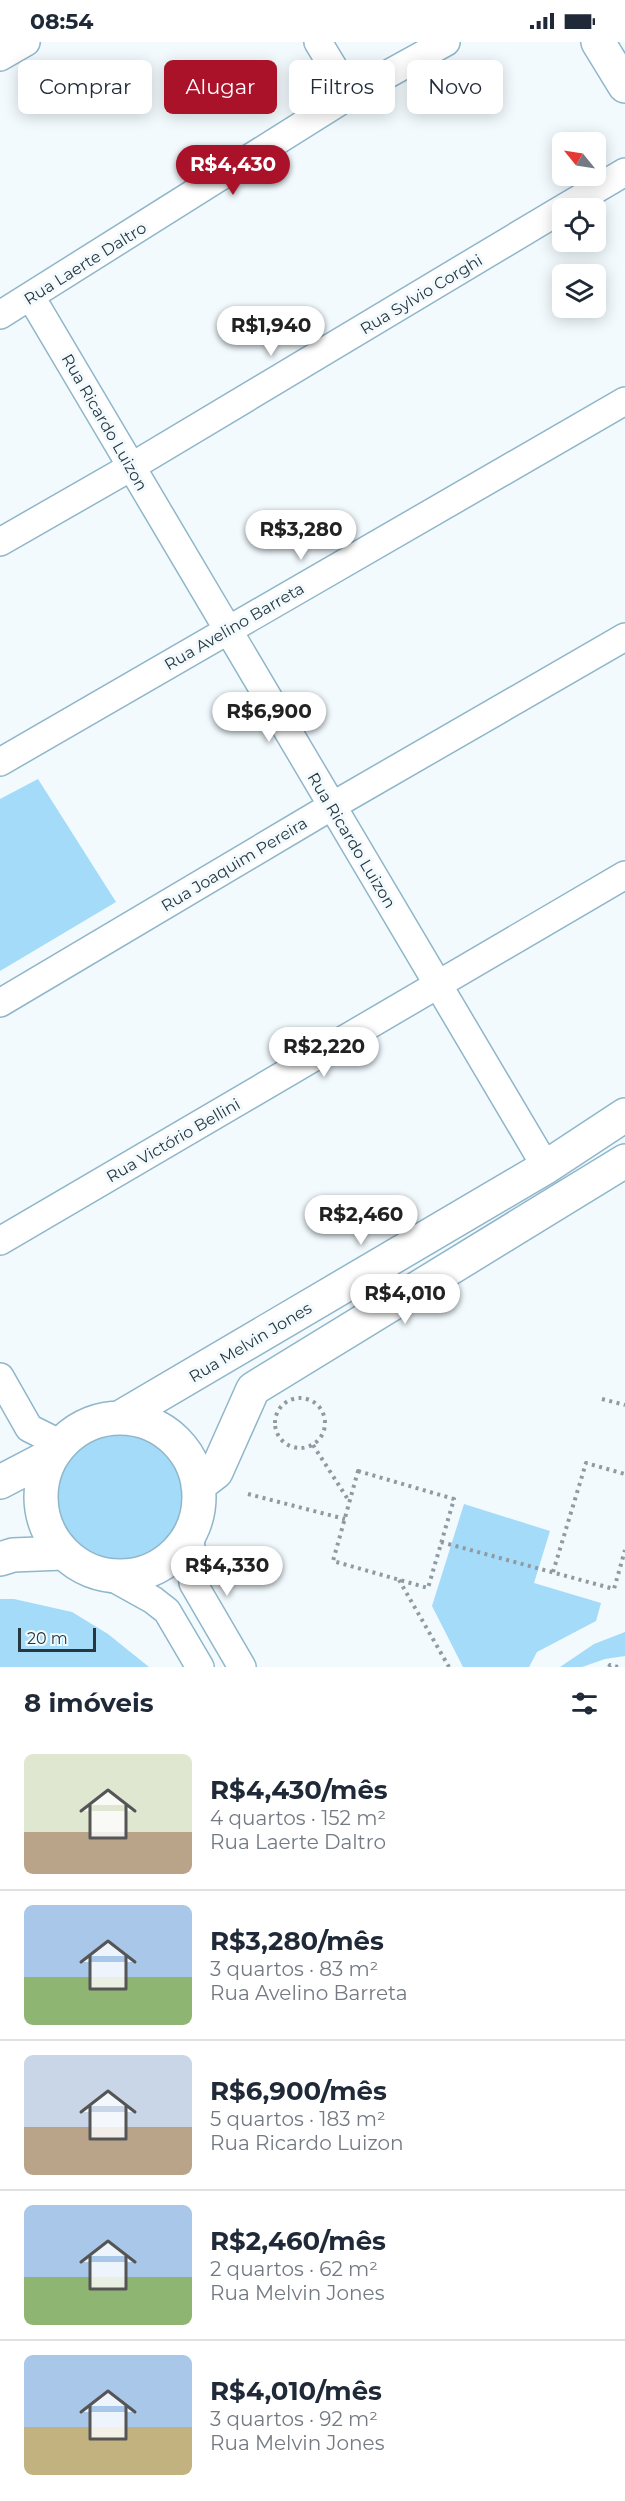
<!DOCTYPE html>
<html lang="pt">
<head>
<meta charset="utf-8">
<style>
	body { margin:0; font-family:Montserrat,sans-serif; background:#f2f2f3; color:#1f2937; height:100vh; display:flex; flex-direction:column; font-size:22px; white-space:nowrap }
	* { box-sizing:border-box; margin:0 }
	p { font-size:20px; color:#747a83 }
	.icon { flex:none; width:33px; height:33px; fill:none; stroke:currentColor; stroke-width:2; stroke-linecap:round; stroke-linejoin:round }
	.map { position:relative; height:1625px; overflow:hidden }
	.details { display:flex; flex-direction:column; background:#fff; flex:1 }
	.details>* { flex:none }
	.top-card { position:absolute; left:18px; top:18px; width:590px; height:54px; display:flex; gap:12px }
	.needle { width:39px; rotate:300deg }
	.fabs { position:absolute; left:552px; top:90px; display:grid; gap:12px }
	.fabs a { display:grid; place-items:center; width:54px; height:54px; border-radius:9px; background:#fff; box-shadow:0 3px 15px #0003; font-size:30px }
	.scale { position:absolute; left:18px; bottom:15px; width:78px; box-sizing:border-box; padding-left:6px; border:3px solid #27373f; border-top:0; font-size:16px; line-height:21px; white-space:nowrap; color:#27373f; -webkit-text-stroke:4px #f2fafe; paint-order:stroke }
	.price { position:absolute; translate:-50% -51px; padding:0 14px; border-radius:21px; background:#fff; color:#222; font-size:20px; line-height:39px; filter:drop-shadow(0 2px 3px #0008) }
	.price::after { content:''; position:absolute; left:50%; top:36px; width:18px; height:14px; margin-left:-9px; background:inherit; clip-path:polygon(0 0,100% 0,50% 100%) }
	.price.active { background:#a91229; color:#fff }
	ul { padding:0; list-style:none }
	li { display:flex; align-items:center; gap:18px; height:150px; padding:0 24px }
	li+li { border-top:2px solid #e0e1e3 }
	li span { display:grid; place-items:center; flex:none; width:168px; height:120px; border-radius:9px; color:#555 }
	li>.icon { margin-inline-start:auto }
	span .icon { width:72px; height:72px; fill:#fffc; stroke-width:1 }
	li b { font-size:26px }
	h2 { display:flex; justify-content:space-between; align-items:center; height:72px; padding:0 24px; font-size:26px }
	.tag { padding:0 21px; border-radius:9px; background:#fff; box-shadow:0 3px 15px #0003; font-size:21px; line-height:54px }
	.tag.active { background:#a91229; color:#fff }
	.status { display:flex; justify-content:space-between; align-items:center; height:42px; padding:0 30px; background:#fff; direction:ltr }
	.status svg { height:16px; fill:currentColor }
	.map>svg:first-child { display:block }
	.green { fill:#a3dbf9 }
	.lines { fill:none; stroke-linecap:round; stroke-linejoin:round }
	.minor-casing { stroke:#90b6ca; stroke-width:30 }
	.tertiary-casing { stroke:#90b6ca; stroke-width:36 }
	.path { stroke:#8f9ba1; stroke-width:4; stroke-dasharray:3 4.5; stroke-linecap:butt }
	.minor { stroke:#fff; stroke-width:27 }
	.tertiary { stroke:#fff; stroke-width:33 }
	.labels { text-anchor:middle; stroke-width:6; stroke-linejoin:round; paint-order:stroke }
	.street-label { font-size:16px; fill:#27373f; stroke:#f2fafe }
</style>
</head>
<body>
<div class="status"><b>08:54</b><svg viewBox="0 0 49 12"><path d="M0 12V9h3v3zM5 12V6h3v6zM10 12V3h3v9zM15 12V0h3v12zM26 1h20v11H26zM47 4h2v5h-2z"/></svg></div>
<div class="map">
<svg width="625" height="1625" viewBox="0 0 625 1625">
	<rect width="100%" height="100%" fill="#f2fafe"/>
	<path class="green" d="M38,737l78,123 -116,69v-172z
		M52 1454a67 67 0 1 1 134 0a67 67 0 1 1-134 0Z
		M464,1462l86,27 -16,52 67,20 -5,18 -59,31 -8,15h-66l-31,-61z
		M0,1557h14l58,13 36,22 41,33h-149z
		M625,1590v24l-20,3 -23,8h-22l34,-23z"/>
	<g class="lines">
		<g class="minor-casing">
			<path id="minor" d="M318,0l32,53
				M0,15l26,-15
				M564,166l61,-36
				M31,255l515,870
				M0,273l350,-220 96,-53
				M0,500l131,-75 431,-258
				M0,720l625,-361
				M0,961l332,-197 293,-169
				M0,1199l625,-366
				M0,1335l29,51 32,16
				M190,1491l3,50 49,84
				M108,1533l45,25 14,11 33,56"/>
		</g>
		<g class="tertiary-casing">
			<path id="tertiary" d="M598,0l27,44
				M121,1375l425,-250 79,-52
				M41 1455a79 79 0 1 1 158 0a79 79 0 1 1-158 0Z
				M0,1440l52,-27
				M198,1444l18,-14 37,-83 372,-228
				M0,1517l13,-4 50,-2"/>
		</g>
		<path class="path" d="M275 1381a25 25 0 1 1 50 0a25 25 0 1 1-50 0Z
			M602,1357l23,6
			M313,1403l36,56
			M358,1429l96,28 -26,89 -95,-27z
			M248,1452l97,25
			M441,1500l173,47 11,-39
			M553,1530l33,-109 39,11
			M399,1538l50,87
			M609,1625l1,-2 8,2"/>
		<use href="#minor" class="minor"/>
		<use href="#tertiary" class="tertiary"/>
	</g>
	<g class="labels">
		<g class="street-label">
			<text transform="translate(85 221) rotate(-32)" y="6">Rua Laerte Daltro</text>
			<text transform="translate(421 252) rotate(-31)" y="6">Rua Sylvio Corghi</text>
			<text transform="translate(105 380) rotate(60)" y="6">Rua Ricardo Luizon</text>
			<text transform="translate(234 584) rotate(-30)" y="6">Rua Avelino Barreta</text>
			<text transform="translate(352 798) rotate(59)" y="6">Rua Ricardo Luizon</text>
			<text transform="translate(234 822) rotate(-31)" y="6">Rua Joaquim Pereira</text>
			<text transform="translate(173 1098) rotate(-30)" y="6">Rua Victório Bellini</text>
			<text transform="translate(250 1300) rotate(-31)" y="6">Rua Melvin Jones</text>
		</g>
	</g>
</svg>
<div class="fabs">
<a><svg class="needle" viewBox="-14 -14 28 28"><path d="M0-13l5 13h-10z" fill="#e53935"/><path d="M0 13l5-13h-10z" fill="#747a83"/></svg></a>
<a><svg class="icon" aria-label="locate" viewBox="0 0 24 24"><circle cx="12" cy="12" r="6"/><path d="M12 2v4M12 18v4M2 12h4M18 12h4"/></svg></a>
<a><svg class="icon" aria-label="layers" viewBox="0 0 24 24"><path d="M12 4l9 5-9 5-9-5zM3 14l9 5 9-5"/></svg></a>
</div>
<div class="scale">20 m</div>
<b class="price active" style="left:233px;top:154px">R$4,430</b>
<b class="price" style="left:271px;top:315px">R$1,940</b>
<b class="price" style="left:301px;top:519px">R$3,280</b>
<b class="price" style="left:269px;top:701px">R$6,900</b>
<b class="price" style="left:324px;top:1036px">R$2,220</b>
<b class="price" style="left:361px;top:1204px">R$2,460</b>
<b class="price" style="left:405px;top:1283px">R$4,010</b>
<b class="price" style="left:227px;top:1555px">R$4,330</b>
<div class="top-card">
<a class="tag">Comprar</a>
<a class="tag active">Alugar</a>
<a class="tag">Filtros</a>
<a class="tag">Novo</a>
</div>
</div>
<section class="details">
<h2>8 imóveis<svg class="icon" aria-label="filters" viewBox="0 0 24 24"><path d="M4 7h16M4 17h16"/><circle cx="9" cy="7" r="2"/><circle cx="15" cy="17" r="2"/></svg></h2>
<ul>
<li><span style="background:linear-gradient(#dfe7d0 65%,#b9a48a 0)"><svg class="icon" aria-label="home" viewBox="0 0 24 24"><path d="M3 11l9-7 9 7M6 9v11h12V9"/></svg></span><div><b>R$4,430/mês</b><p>4 quartos · 152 m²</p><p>Rua Laerte Daltro</p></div></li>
<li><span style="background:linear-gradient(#a9c7e8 60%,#8fb573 0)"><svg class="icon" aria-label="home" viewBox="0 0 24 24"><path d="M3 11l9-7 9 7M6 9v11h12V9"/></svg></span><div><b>R$3,280/mês</b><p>3 quartos · 83 m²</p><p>Rua Avelino Barreta</p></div></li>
<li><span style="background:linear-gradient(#c9d6e8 60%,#b9a48a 0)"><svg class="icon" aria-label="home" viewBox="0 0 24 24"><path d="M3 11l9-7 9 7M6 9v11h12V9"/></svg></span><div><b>R$6,900/mês</b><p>5 quartos · 183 m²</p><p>Rua Ricardo Luizon</p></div></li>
<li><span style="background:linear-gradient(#a9c7e8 60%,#8fb573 0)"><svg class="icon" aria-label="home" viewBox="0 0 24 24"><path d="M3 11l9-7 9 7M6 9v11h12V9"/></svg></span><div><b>R$2,460/mês</b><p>2 quartos · 62 m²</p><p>Rua Melvin Jones</p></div></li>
<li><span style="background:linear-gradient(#a9c7e8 60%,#c2b280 0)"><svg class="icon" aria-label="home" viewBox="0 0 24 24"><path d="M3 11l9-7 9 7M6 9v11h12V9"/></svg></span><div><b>R$4,010/mês</b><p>3 quartos · 92 m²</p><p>Rua Melvin Jones</p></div></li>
</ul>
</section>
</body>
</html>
